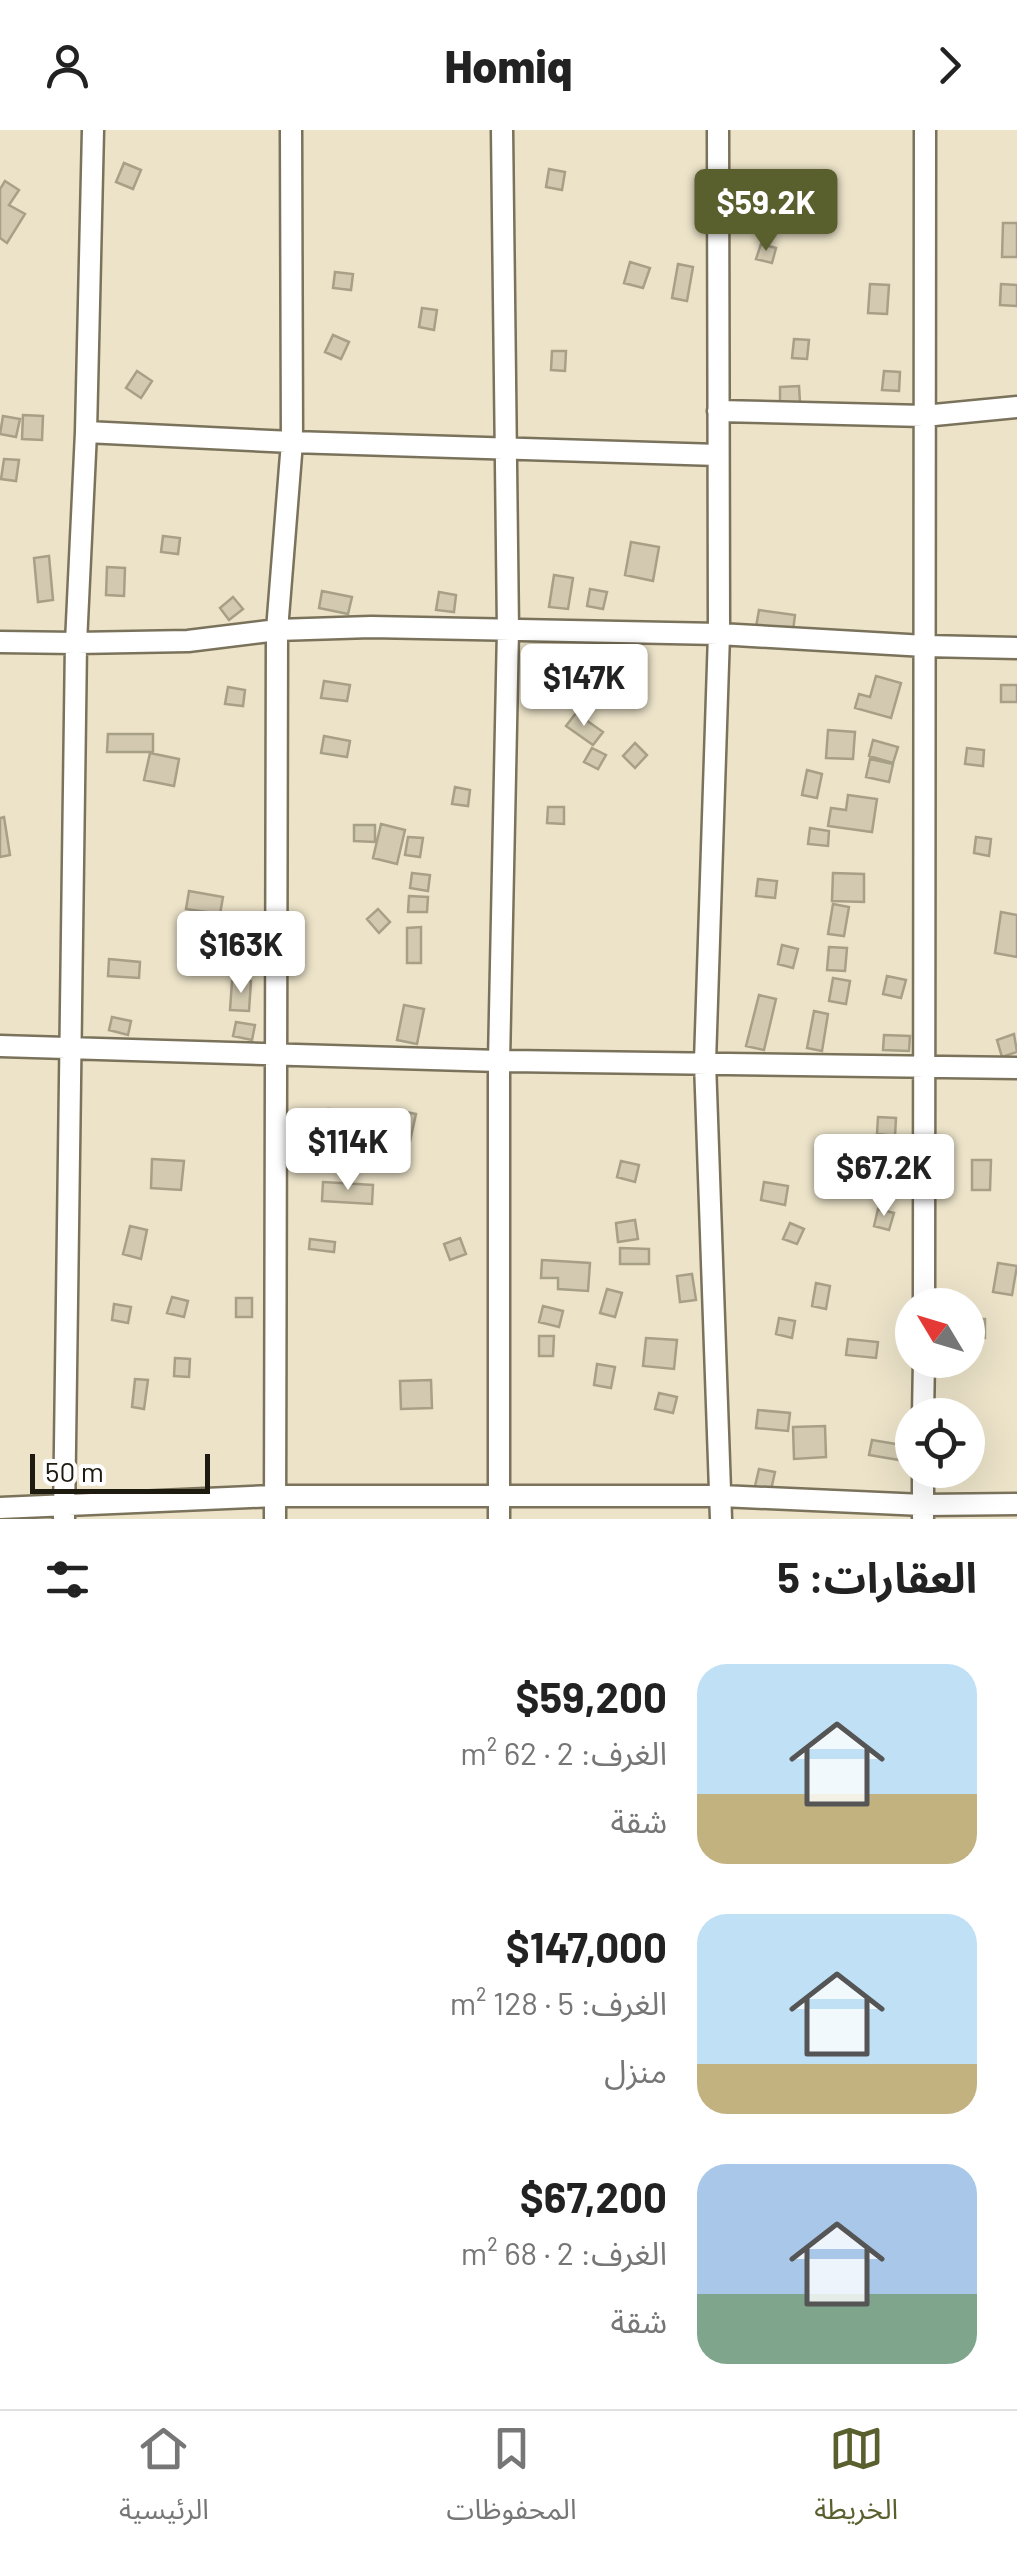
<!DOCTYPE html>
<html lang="ar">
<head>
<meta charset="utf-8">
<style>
	body { margin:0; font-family:Barlow,"Noto Sans Arabic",sans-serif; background:#f2f2f2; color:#222; direction:rtl; height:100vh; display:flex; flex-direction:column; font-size:38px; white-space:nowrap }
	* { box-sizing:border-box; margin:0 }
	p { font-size:32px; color:#767676 }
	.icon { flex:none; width:55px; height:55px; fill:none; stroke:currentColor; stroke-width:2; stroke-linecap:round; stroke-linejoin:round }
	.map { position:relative; height:1389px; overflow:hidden; direction:ltr }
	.details { display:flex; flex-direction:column; background:#fff; flex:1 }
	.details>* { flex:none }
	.needle { width:65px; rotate:308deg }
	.fabs { position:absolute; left:895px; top:1158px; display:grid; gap:20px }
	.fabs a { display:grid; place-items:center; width:90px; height:90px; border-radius:50%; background:#fff; box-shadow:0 10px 40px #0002; font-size:50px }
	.scale { position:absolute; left:30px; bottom:25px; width:180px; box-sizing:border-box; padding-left:10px; border:5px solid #1d1a10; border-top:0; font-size:28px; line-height:35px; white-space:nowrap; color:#1d1a10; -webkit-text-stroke:8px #fff; paint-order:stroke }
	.price { position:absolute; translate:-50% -85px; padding:0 22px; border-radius:10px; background:#fff; color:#222; font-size:32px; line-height:65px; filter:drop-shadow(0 2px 5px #0008) }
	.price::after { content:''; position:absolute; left:50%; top:60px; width:30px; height:22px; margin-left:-15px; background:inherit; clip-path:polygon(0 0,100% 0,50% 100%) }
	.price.current { background:#5a5f2e; color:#fff }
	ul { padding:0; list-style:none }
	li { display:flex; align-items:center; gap:30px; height:250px; padding:0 40px }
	li span { display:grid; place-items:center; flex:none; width:280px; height:200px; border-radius:30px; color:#555 }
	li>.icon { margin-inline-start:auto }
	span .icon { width:120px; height:120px; fill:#fffc; stroke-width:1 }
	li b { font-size:42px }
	h2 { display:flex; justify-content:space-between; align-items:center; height:120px; padding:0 40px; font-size:42px }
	header { display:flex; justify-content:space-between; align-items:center; height:130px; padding:0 40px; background:#fff; font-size:45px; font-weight:800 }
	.tabs { display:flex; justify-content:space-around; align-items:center; height:140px; border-top:2px solid #e0e0e0; background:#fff; font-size:28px; color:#767676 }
	.tabs a { display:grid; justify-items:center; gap:5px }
	.tabs .current { color:#5a5f2e }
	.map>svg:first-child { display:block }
	.building { fill:#d2c9b0; stroke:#a89f87; stroke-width:2.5 }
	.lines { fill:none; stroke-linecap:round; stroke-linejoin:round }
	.street-casing { stroke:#7a725b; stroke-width:25 }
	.street { stroke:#fff; stroke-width:20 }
</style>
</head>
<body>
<header><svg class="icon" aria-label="forward" viewBox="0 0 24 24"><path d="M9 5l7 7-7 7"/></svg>Homiq<svg class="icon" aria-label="person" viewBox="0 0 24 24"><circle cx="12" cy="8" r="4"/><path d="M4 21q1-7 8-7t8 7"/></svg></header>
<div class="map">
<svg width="1017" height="1389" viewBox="0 0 1017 1389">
	<rect width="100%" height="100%" fill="#ece3c9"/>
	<path class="building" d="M124,33l17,7 -8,19 -17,-7z
		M549,39l16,3 -3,18 -16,-3z
		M5,51l14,9 -10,15 16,9 -18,29 -7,-5v-49z
		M1003,93h14v34h-15z
		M761,114l15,4 -4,15 -16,-4z
		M630,132l20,6 -7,20 -19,-5z
		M678,134l15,3 -6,34 -15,-3z
		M335,142l18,2 -2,16 -18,-2z
		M870,154l19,1 -2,29 -19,-1z
		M1001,154l16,1v21l-17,-1z
		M422,178l15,2 -3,20 -15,-3z
		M333,205l16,7 -8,17 -16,-7z
		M794,209l15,1 -2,19 -15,-1z
		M552,221h14l-1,20 -14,-1z
		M137,241l15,10 -11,17 -15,-10z
		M884,241l16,1 -1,19 -17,-1z
		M799,256l1,16 -20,1v-16z
		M23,285l20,1 -1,24 -20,-1z
		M3,286l17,3 -4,18 -16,-3z
		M4,329l15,1 -3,21 -15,-2z
		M163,406l17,2 -2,16 -17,-2z
		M631,412l28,5 -6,34 -28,-6z
		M49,426l4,44 -15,2 -4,-44z
		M107,437l18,1 -1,28 -18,-1z
		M554,445l19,3 -5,31 -19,-2z
		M590,459l17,3 -4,17 -16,-3z
		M322,461l30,6 -4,17 -29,-6z
		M439,462l17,3 -2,17 -18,-2z
		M233,467l10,12 -14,11 -9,-12z
		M759,480l36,5 -2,16 -37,-4z
		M876,546l25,7 -10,35 -36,-10 4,-14 11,3z
		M324,551l26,4 -3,16 -26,-3z
		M1001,555h16v17h-16z
		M228,557l17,3 -2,16 -18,-2z
		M576,583l27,19 -10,13 -27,-19z
		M828,600l27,2 -2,27 -27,-1z
		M108,604h45v18h-46z
		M324,606l26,5 -3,16 -26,-4z
		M873,610l25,7 -5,16 -24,-7z
		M635,613l12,12 -12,13 -12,-12z
		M592,618l14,7 -8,14 -14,-7z
		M967,618l17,2 -1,16 -18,-2z
		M150,623l29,6 -5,27 -30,-6z
		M870,629l23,5 -4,18 -23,-5z
		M807,640l15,4 -5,24 -15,-3z
		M455,657l15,3 -2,16 -16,-2z
		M848,665l29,4 -5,33 -44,-6 3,-18 15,2z
		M548,677h16v17l-17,-1z
		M4,687l6,38 -10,2v-39z
		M381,694l24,6 -8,34 -24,-6z
		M354,695h21v17l-21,-1z
		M810,698l19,3 -1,15 -20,-2z
		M408,707l15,1 -3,19 -15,-2z
		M976,707l15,2 -2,17 -15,-3z
		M412,743l18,2 -2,16 -18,-3z
		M833,743l31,1v28l-32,-1z
		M758,749l19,2 -2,17 -19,-2z
		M189,761l34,6 -3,17 -34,-5z
		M409,766l19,1 -1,15h-19z
		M833,774l16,3 -5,29 -16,-2z
		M378,779l12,13 -11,11 -12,-14z
		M1001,782l16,3v42l-22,-4z
		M421,797v36h-14v-35z
		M782,815l16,4 -5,19 -15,-4z
		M223,817h24v18l-24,1z
		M829,817l18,1 -2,23 -18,-1z
		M109,829l31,3 -1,16 -31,-2z
		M887,846l19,4 -5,18 -18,-4z
		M833,848l17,3 -4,23 -17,-3z
		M232,851h19l-2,30 -19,-1z
		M759,865l17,4 -12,51 -18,-4z
		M404,875l20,4 -7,35 -20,-4z
		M814,881l14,3 -6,37 -15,-3z
		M112,887l19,4 -3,14 -19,-5z
		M236,892l19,3 -3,15 -19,-4z
		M1014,904l3,18 -15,5 -5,-17z
		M884,905l26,1 -1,15 -26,-1z
		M328,979l17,1 -2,17 -16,-1z
		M406,982l10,2 -6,27 -11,-3z
		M878,987l18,1 -1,18 -18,-2z
		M152,1029l32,2 -3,29 -30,-2z
		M972,1030h19l-1,30h-18z
		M621,1031l18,4 -4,17 -18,-5z
		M323,1052l50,3 -1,19 -50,-3z
		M764,1052l24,4 -3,19 -24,-5z
		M878,1079l16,4 -5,17 -15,-4z
		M635,1090l3,19 -20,3 -2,-19z
		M790,1093l14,6 -7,15 -14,-5z
		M130,1096l17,4 -6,29 -18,-5z
		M460,1108l6,16 -16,6 -6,-16z
		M310,1109l25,3 -1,10 -25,-3z
		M620,1118l29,1v15h-29z
		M542,1130l48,3 -2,28 -30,-2v-11h-17z
		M998,1133l19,3 -5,29 -19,-3z
		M692,1144l4,26 -16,2 -3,-26z
		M816,1153l14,3 -4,23 -14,-3z
		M607,1159l15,4 -7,24 -15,-4z
		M172,1167l16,4 -4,16 -17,-4z
		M236,1168h16v19h-16z
		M114,1174l17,3 -3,16 -16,-3z
		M543,1176l20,5 -4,16 -20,-5z
		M779,1188l16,3 -3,17 -16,-4z
		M968,1189h17v19l-17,-1z
		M539,1206h15l-1,20h-14z
		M646,1208l31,2 -3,29 -31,-3z
		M848,1209l30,3 -2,16 -30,-3z
		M175,1228l15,1 -1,18 -15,-1z
		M597,1234l18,3 -4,21 -17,-3z
		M135,1249l13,1 -4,29 -12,-2z
		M431,1250l1,28 -31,1 -1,-28z
		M659,1263l18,4 -4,16 -18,-4z
		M758,1280l32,3 -2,18 -32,-3z
		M825,1296l1,31 -32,2 -1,-32z
		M872,1310l30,5 -3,15 -30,-5z
		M759,1339l16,3 -4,18 -16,-4z"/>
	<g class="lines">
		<g class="street-casing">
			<path id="street" d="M718,0l1,504 -14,428 16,457
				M718,281l206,5 93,-9
				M86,302l206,10 426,13
				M0,512l76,1 112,-2 89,-11 94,-3 348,7 206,12 92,2
				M0,916l499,15 518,7
				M924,1175l1,-1175
				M923,1285l1,-55
				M923,1340v47
				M0,1378l274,-12h447l202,9 94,-1
				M64,1389l12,-876 10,-211 7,-302
				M275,1389l2,-889 15,-188 -1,-312
				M499,1389v-458l9,-431 -6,-500"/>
		</g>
		<use href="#street" class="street"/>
	</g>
</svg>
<div class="fabs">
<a><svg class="needle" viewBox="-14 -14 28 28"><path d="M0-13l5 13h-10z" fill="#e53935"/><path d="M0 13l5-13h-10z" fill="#767676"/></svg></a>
<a><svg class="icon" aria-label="locate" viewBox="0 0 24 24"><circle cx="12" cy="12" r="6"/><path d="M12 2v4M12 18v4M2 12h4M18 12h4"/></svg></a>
</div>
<div class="scale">50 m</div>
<b class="price current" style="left:766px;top:124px">$59.2K</b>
<b class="price" style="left:584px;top:599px">$147K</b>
<b class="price" style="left:241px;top:866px">$163K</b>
<b class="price" style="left:348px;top:1063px">$114K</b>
<b class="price" style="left:884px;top:1089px">$67.2K</b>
</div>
<section class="details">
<h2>العقارات: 5<svg class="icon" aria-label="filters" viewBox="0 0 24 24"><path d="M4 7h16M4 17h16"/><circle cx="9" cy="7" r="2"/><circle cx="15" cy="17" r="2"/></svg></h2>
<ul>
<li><span style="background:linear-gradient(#bfe0f5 65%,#c2b280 0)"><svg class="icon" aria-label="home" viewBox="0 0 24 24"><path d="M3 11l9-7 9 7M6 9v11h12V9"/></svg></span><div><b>$59,200</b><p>الغرف: 2 · 62 m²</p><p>شقة</p></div></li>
<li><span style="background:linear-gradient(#bfe0f5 75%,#c2b280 0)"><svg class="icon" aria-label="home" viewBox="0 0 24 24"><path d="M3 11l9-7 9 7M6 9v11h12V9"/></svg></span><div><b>$147,000</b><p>الغرف: 5 · 128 m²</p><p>منزل</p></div></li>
<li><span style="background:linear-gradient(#a9c7e8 65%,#7fa58c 0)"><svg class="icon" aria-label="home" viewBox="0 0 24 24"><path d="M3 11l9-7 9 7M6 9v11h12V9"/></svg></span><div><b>$67,200</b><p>الغرف: 2 · 68 m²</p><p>شقة</p></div></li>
</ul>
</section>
<nav class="tabs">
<a class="current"><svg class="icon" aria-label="map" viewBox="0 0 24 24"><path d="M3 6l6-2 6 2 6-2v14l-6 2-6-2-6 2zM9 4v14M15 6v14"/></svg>الخريطة</a>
<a><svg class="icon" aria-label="saved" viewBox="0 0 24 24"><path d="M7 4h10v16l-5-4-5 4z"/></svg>المحفوظات</a>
<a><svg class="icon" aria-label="home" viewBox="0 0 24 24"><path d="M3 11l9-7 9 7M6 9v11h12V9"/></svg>الرئيسية</a>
</nav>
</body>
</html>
